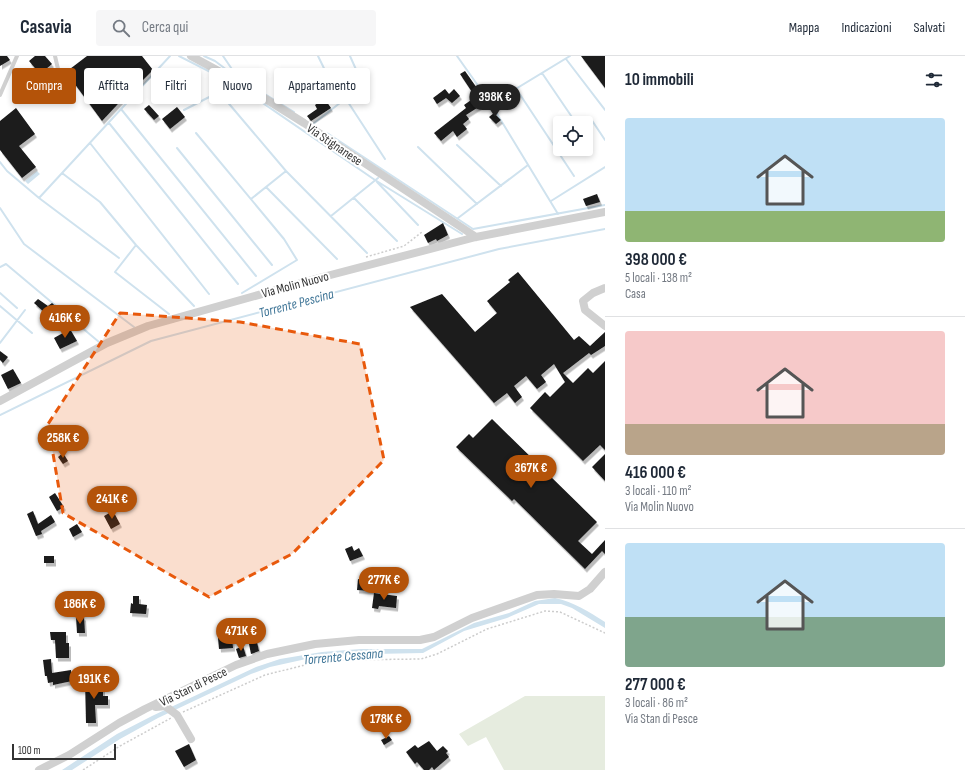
<!DOCTYPE html>
<html lang="it">
<head>
<meta charset="utf-8">
<style>
	body { margin:0; font-family:"Sofia Sans Condensed",sans-serif; background:#f6f6f7; color:#1f2937; height:100vh; display:flex; flex-direction:column; font-size:15px; white-space:nowrap }
	* { box-sizing:border-box; margin:0 }
	p { font-size:13px; color:#747a83 }
	.icon { flex:none; width:22px; height:22px; fill:none; stroke:currentColor; stroke-width:2; stroke-linecap:round; stroke-linejoin:round }
	.map { position:relative; flex:1; overflow:hidden }
	.panel { display:flex; flex-direction:column; background:#fff; width:360px }
	.panel>* { flex:none }
	.top-card { position:absolute; left:12px; top:12px; width:380px; height:36px; display:flex; gap:8px }
	.fabs { position:absolute; left:553px; top:60px; display:grid; gap:8px }
	.fabs a { display:grid; place-items:center; width:40px; height:40px; border-radius:4px; background:#fff; box-shadow:0 2px 6px #0003; font-size:20px }
	.scale { position:absolute; left:12px; bottom:10px; width:104px; box-sizing:border-box; padding-left:4px; border:2px solid #333; border-top:0; font-size:11px; line-height:14px; white-space:nowrap; color:#333; -webkit-text-stroke:3px #fff; paint-order:stroke }
	.price { position:absolute; translate:-50% -34px; padding:0 9px; border-radius:14px; background:#b45309; color:#fff; font-size:13px; line-height:26px; filter:drop-shadow(0 1px 2px #0008) }
	.price::after { content:''; position:absolute; left:50%; top:24px; width:12px; height:9px; margin-left:-6px; background:inherit; clip-path:polygon(0 0,100% 0,50% 100%) }
	.price.on { background:#222; color:#fff }
	ul { padding:0; list-style:none }
	li { display:grid; align-content:center; gap:8px; height:212px; padding:0 20px }
	li+li { border-top:1px solid #e0e1e3 }
	li span { display:grid; place-items:center; height:124px; border-radius:4px; color:#555 }
	li>.icon { margin-inline-start:auto }
	span .icon { width:72px; height:72px; fill:#fffc; stroke-width:1 }
	li b { font-size:17px }
	h2 { display:flex; justify-content:space-between; align-items:center; height:48px; padding:0 20px; font-size:17px }
	.pill { padding:0 14px; border-radius:4px; background:#fff; box-shadow:0 2px 6px #0003; font-size:14px; line-height:36px }
	.pill.on { background:#b45309; color:#fff }
	header { display:flex; align-items:center; gap:24px; box-sizing:border-box; height:56px; padding:0 20px; background:#fff; border-bottom:1px solid #e0e1e3 }
	header strong { font-size:19px }
	nav { display:flex; gap:22px; margin-inline-start:auto; font-size:14px }
	.search { width:280px; height:36px; background:#f6f6f7; display:flex; align-items:center; gap:10px; box-sizing:border-box; padding:0 14px; border-radius:4px; color:#747a83; font-size:15px }
	main { display:flex; flex:1; min-height:0 }
	.map>svg:first-child { display:block }
	.green { fill:#e6ecdf }
	.water { fill:#cfe2ee }
	.lines { fill:none; stroke-linecap:round; stroke-linejoin:round }
	.stream { stroke:#cfe2ee; stroke-width:2 }
	.building { fill:#1a1a1a; filter:url(#shadow) }
	.path { stroke:#cdcdcd; stroke-width:1.5; stroke-dasharray:2 2; stroke-linecap:butt }
	.lane { stroke:#d0d0d0; stroke-width:4 }
	.street { stroke:#d0d0d0; stroke-width:8 }
	.marked { fill:#e8590c; fill-opacity:0.2; stroke:#e8590c; stroke-width:3; stroke-dasharray:8 5; stroke-linejoin:round }
	.labels { text-anchor:middle; stroke-width:4; stroke-linejoin:round; paint-order:stroke }
	.street-label { font-size:13px; fill:#333; stroke:#fff }
	.water-label { font-size:14px; font-style:italic; fill:#3f7597; stroke:#fff }
</style>
</head>
<body>
<header>
<strong>Casavia</strong>
<div class="search"><svg class="icon" aria-label="search" viewBox="0 0 24 24"><circle cx="10" cy="10" r="6"/><path d="M15 15l6 6"/></svg>Cerca qui</div>
<nav><a>Mappa</a><a>Indicazioni</a><a>Salvati</a></nav>
</header>
<main>
<div class="map">
<svg width="605" height="714" viewBox="0 0 605 714">
	<defs>
		<filter id="shadow"><feDropShadow dx="2" dy="3.5" stdDeviation="0" flood-color="#0004"/></filter>
	</defs>
	<rect width="100%" height="100%" fill="#fff"/>
	<path class="green" d="M525,640h80v74h-101l-18,-33 -18,9 -9,-12z"/>
	<path class="water" d="M37,115l3,3 -12,10 -3,-3z
		M555,542c19,4 34,14 50,24v6l-33,-20 -11,-4h-22l-32,14 -43,13 -41,22 -99,2 -54,12 -19,7 -93,44 -38,21 -48,31h-10l55,-36 35,-18 104,-49 24,-8 42,-7 39,-3h61l52,-26 35,-10 26,-12z"/>
	<g class="lines">
		<path class="stream" d="M179,0l55,28
			M204,0l11,5 20,15
			M223,0l15,22
			M318,0l23,47
			M457,0l34,48 67,110
			M566,3l39,51
			M542,17l34,50
			M247,27l47,29
			M241,32l134,92 87,54
			M219,36l67,79 81,82
			M519,37l55,83
			M346,43l39,60
			M491,48l79,-48
			M121,53l135,167
			M184,54l35,-18 18,-7
			M109,67l129,161
			M582,67l9,-4 14,21
			M313,68l50,-39 -13,-29
			M196,77l88,106 13,21 -55,33
			M327,77l146,96 132,-24
			M90,87l119,151
			M457,89l44,41
			M418,91l59,57
			M177,92l95,117
			M0,106l7,9 32,27 80,60
			M62,117l38,29 36,43 58,61
			M377,126l41,43
			M266,131l71,72
			M39,142l131,-142
			M354,142l43,43
			M251,143l35,-28
			M551,145l54,-34
			M0,152l24,36 110,83
			M331,160l47,-38
			M458,162l70,-53
			M136,189l-21,27 54,42
			M0,211l6,-3 93,78
			M0,237l17,15
			M0,250l32,27
			M0,287l25,-33
			M0,359l151,-74 348,-92 106,-20"/>
	</g>
	<path class="building" d="M0,0h7l3,4 -10,6z
		M35,0h10l7,8 -12,10 -11,-13z
		M87,0h55l11,14 -21,21 -1,-1 -29,31 -36,-49z
		M581,0h24v32z
		M465,15l14,20 -5,4 -14,-21z
		M46,17l3,6 -14,10 -3,-5z
		M445,33l4,5 5,-5 6,7 -8,7 -6,-5 -9,6 -4,-6z
		M324,42l7,10 -20,13 -4,-5 10,-7 -2,-4z
		M474,42l6,8 -14,9 3,4 -6,5 4,5 -10,8 -4,-6 -12,10 -7,-8 32,-25 -2,-3z
		M149,49l10,11 -5,4 -10,-11z
		M177,51l8,10 -15,12 -8,-10z
		M16,52l19,26 -16,12 17,21 -14,11 -22,-28v-29z
		M494,57l7,7 -5,4 -7,-7z
		M597,138l3,8 -14,4 -3,-7z
		M443,167l5,12 -11,6 -1,-2 -8,4 -4,-8z
		M518,216l56,68 5,-4 11,10 15,-14v14l-14,9 -2,-2 -26,20 10,10 15,-15 5,5 12,-12v89l-5,-5 -17,16 -53,-53 15,-16 5,5 15,-15 -11,-18 -13,11 5,7 -9,7 -11,-13 -12,10 8,11 -7,6 -8,-10 -13,10 -84,-96 32,-13 33,38 22,-19 -10,-12 23,-19 -2,-2z
		M38,243l10,7 4,-3 12,11 -8,9 -22,-20z
		M70,273l7,12 -17,8 -6,-11z
		M0,295l8,6 -5,6 -3,-3z
		M13,313l8,14 -13,6 -7,-14z
		M492,363l105,103 -19,19 14,13 13,-14v14l-3,-3 -17,18 -71,-70 -2,2 -56,-54 13,-13 4,4z
		M63,397l5,8 -5,3 -5,-7z
		M605,398v27l-13,-14z
		M55,437l9,14 -7,4 -8,-14z
		M33,455l5,13 13,-9 4,7 -14,9 1,3 -6,2 -9,-22z
		M113,455l7,13 -9,5 -7,-13z
		M77,468l5,8 -9,5 -4,-8z
		M352,490l2,5 5,-3 4,8 -13,5 -5,-12z
		M44,500h10v7h-10z
		M362,516l26,1 -15,5 -1,13 -15,-1 1,-11 3,1z
		M374,537l23,3 -1,12 -17,-2 -1,3 -6,-1z
		M133,540h6v8l8,1 -1,9 -16,-1 1,-10 2,1z
		M76,561h8l1,16h-8z
		M252,563l1,7 -6,1 -1,-7z
		M50,576h16v11h3v15h-13l-1,-18h-4z
		M232,581l1,11 -14,1 -1,-11z
		M257,586l2,9 -8,3 -2,-10z
		M243,590l3,10 -7,2 -3,-9z
		M51,603l1,14 19,-3 1,11 -19,4v-3l-5,1 -1,-7h-2l-2,-16z
		M85,624h5v5h13v11h5v9h-13l1,18h-10z
		M389,680l3,4 -8,5 -3,-5z
		M429,685l8,10 6,-5 5,5 -2,2 3,4 -15,13 -2,-3 -3,3h-5l-7,-8 -2,2 -9,-12 9,-7 3,3z
		M189,688l7,16 -12,7 -9,-16z"/>
	<g class="lines">
		<path class="path" d="M366,201l38,-11 18,-14
			M183,656l82,-37 40,-10 33,-5 83,-1 16,-5 50,-25 58,-18 15,1 45,21
			M83,714l37,-24 51,-28"/>
		<path class="lane" d="M52,23l6,-10 -3,-13
			M0,39l17,-39"/>
		<path class="street" d="M191,0l46,25 67,42 172,114
			M605,232l-12,5 -10,8 2,9 20,16
			M0,345l107,-58 41,-17 171,-48 157,-41 129,-25
			M156,651l9,-1 12,9 14,24
			M39,714l30,-15 50,-32 26,-14 91,-44 31,-11 48,-10 44,-4h61l14,-3 38,-19 65,-23 17,-1 25,2 11,-7 15,-17"/>
	</g>
	<path class="marked" d="M120,257l120,9 120,22 24,116 -92,94 -83,43 -146,-84 -15,-89z"/>
	<g class="labels">
		<g class="street-label">
			<text transform="translate(335 88) rotate(34)" y="5">Via Stignanese</text>
			<text transform="translate(295 228) rotate(-15)" y="5">Via Molin Nuovo</text>
			<text transform="translate(193 630) rotate(-26)" y="5">Via Stan di Pesce</text>
		</g>
		<g class="water-label">
			<text transform="translate(296 247) rotate(-15)" y="5">Torrente Pescina</text>
			<text transform="translate(343 600) rotate(-5)" y="5">Torrente Cessana</text>
		</g>
	</g>
</svg>
<div class="fabs">
<a><svg class="icon" aria-label="locate" viewBox="0 0 24 24"><circle cx="12" cy="12" r="6"/><path d="M12 2v4M12 18v4M2 12h4M18 12h4"/></svg></a>
</div>
<div class="scale">100 m</div>
<b class="price on" style="left:495px;top:62px">398K €</b>
<b class="price" style="left:65px;top:283px">416K €</b>
<b class="price" style="left:63px;top:403px">258K €</b>
<b class="price" style="left:531px;top:433px">367K €</b>
<b class="price" style="left:112px;top:464px">241K €</b>
<b class="price" style="left:384px;top:545px">277K €</b>
<b class="price" style="left:80px;top:569px">186K €</b>
<b class="price" style="left:241px;top:596px">471K €</b>
<b class="price" style="left:94px;top:644px">191K €</b>
<b class="price" style="left:386px;top:684px">178K €</b>
<div class="top-card">
<a class="pill on">Compra</a>
<a class="pill">Affitta</a>
<a class="pill">Filtri</a>
<a class="pill">Nuovo</a>
<a class="pill">Appartamento</a>
</div>
</div>
<section class="panel">
<h2>10 immobili<svg class="icon" aria-label="filters" viewBox="0 0 24 24"><path d="M4 7h16M4 17h16"/><circle cx="9" cy="7" r="2"/><circle cx="15" cy="17" r="2"/></svg></h2>
<ul>
<li><span style="background:linear-gradient(#bfe0f5 75%,#8fb573 0)"><svg class="icon" aria-label="home" viewBox="0 0 24 24"><path d="M3 11l9-7 9 7M6 9v11h12V9"/></svg></span><div><b>398 000 €</b><p>5 locali · 138 m²</p><p>Casa</p></div></li>
<li><span style="background:linear-gradient(#f6c9c9 75%,#b9a48a 0)"><svg class="icon" aria-label="home" viewBox="0 0 24 24"><path d="M3 11l9-7 9 7M6 9v11h12V9"/></svg></span><div><b>416 000 €</b><p>3 locali · 110 m²</p><p>Via Molin Nuovo</p></div></li>
<li><span style="background:linear-gradient(#bfe0f5 60%,#7fa58c 0)"><svg class="icon" aria-label="home" viewBox="0 0 24 24"><path d="M3 11l9-7 9 7M6 9v11h12V9"/></svg></span><div><b>277 000 €</b><p>3 locali · 86 m²</p><p>Via Stan di Pesce</p></div></li>
</ul>
</section>
</main>
</body>
</html>
